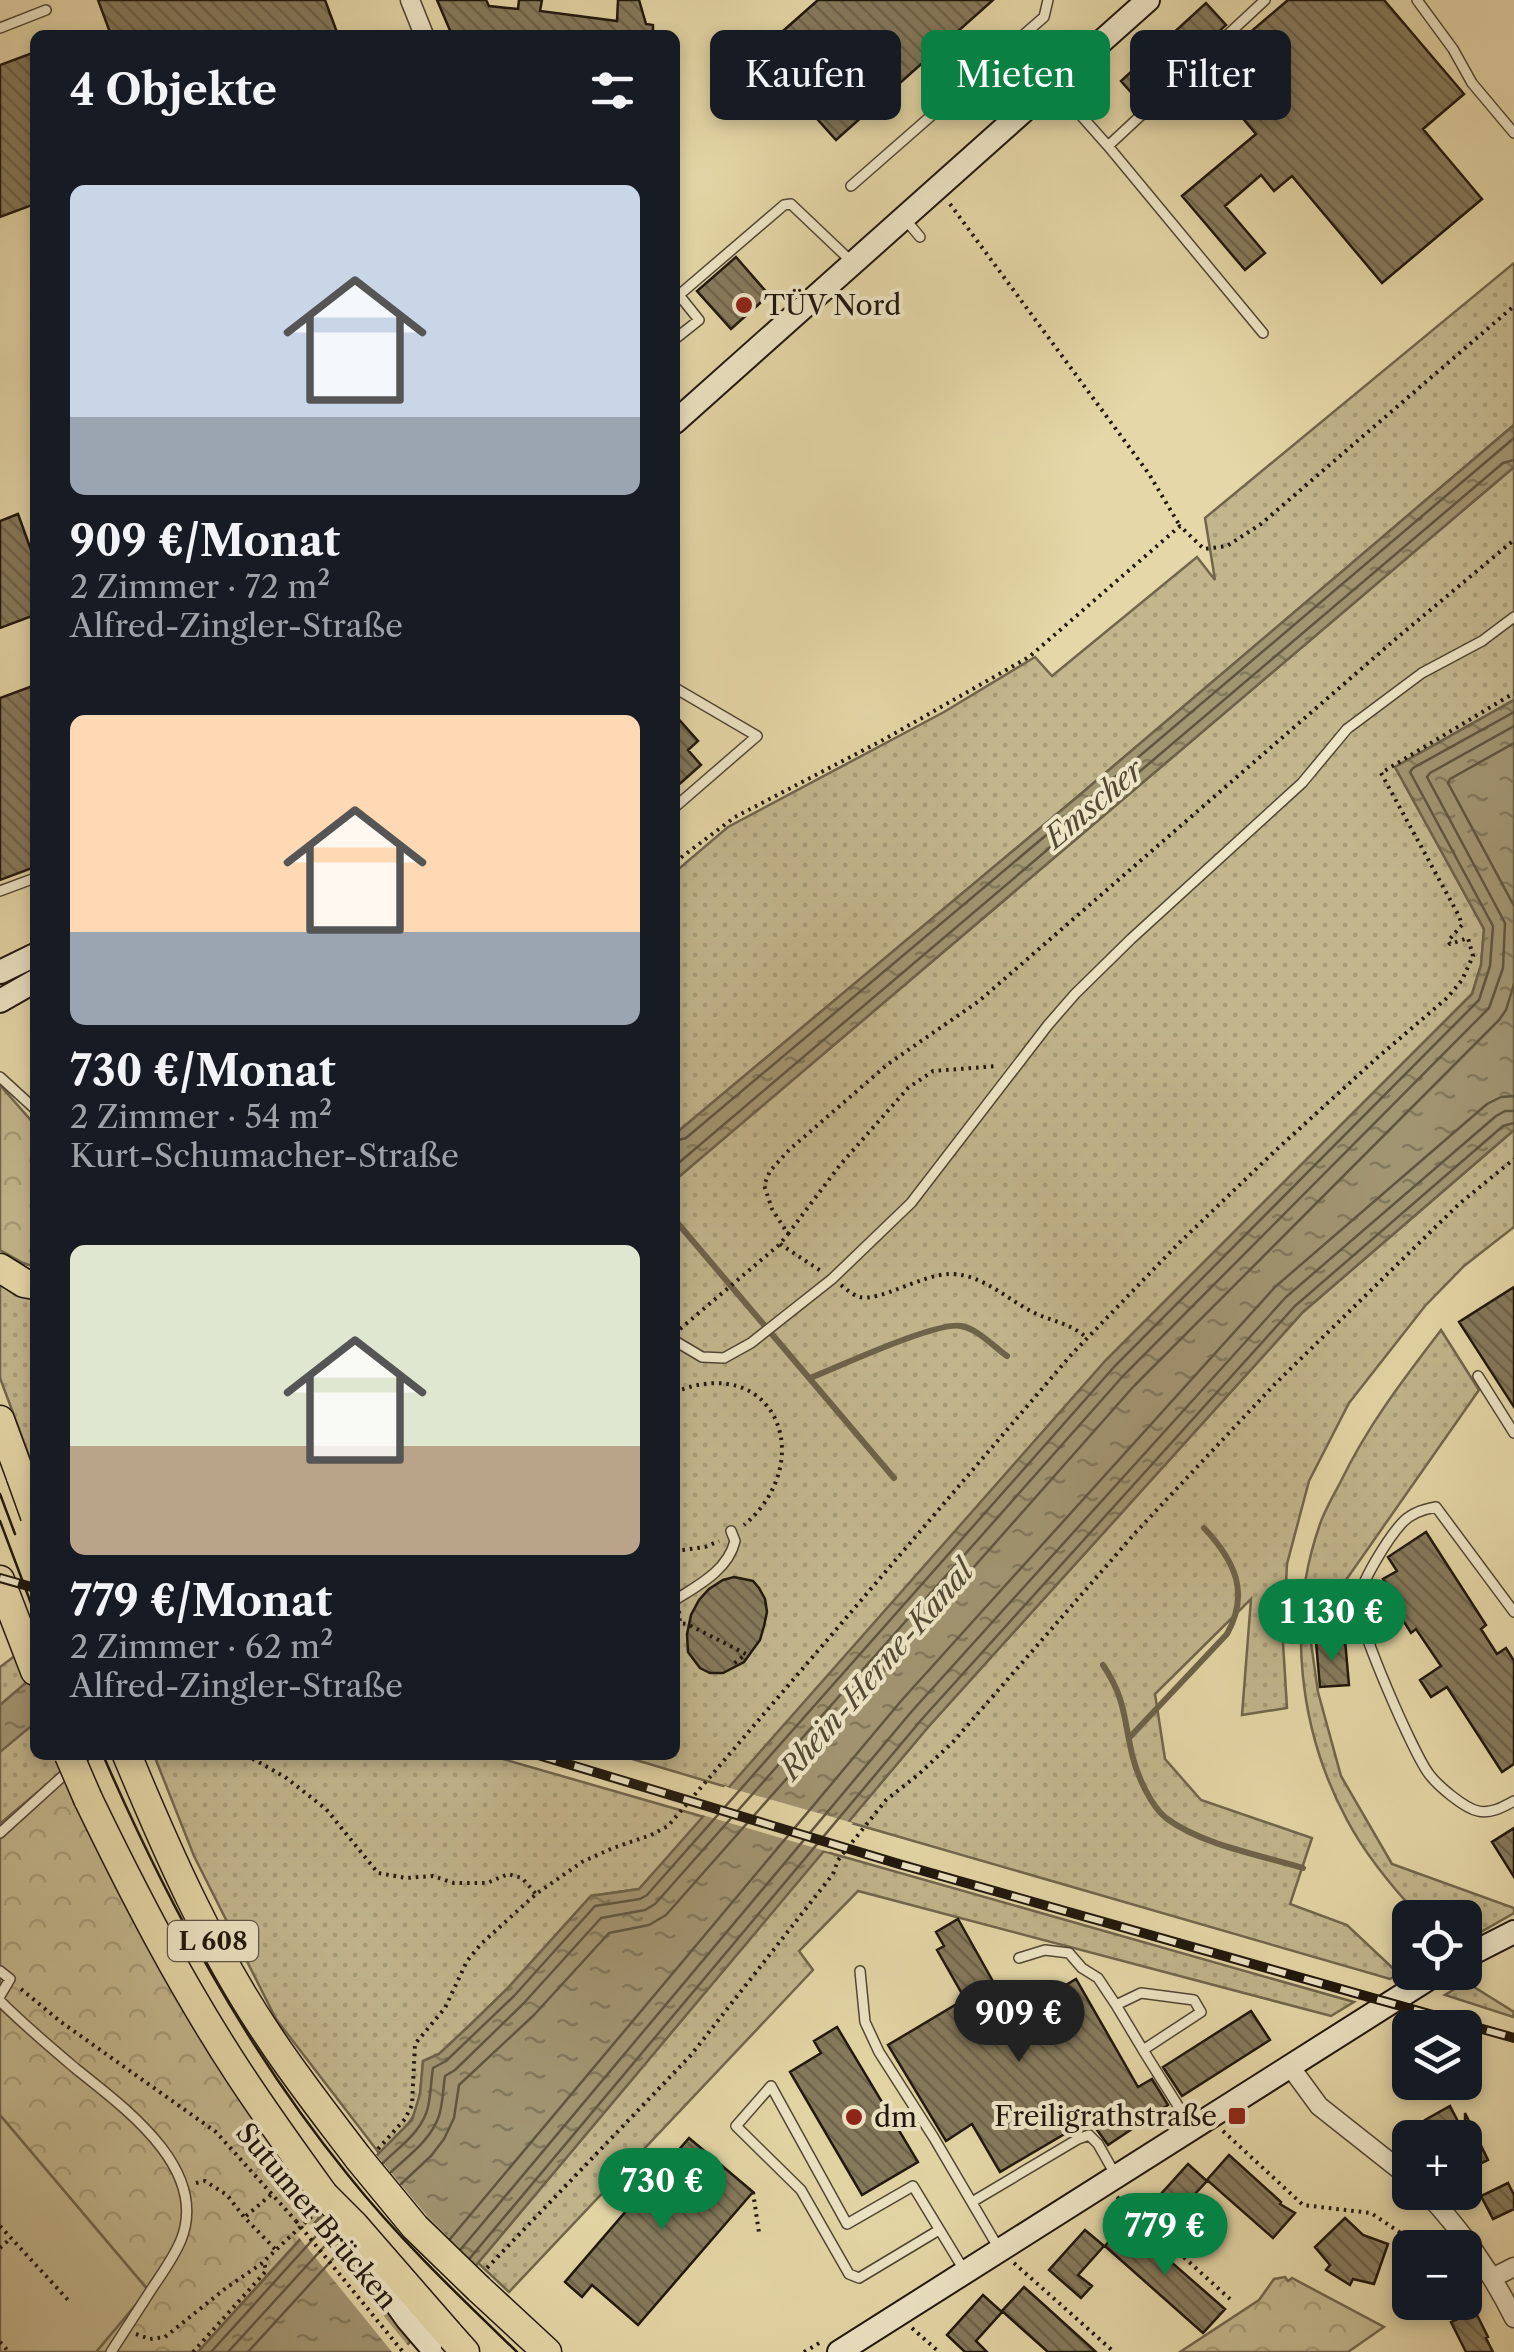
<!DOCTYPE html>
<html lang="de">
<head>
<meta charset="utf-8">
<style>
	body { margin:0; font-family:"Libre Caslon Text",serif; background:#20242c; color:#f1f3f6; height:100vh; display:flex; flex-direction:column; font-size:38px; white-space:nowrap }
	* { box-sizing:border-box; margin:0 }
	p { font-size:32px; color:#9ea1a6 }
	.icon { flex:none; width:55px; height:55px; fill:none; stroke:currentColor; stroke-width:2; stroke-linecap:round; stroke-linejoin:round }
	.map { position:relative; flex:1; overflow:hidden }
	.drawer { position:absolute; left:30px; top:30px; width:650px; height:1730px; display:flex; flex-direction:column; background:#171b24; border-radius:15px; box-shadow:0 5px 15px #0003 }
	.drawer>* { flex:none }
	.top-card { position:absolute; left:710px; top:30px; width:652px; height:90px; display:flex; gap:20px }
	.controls { position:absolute; left:1392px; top:1900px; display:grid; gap:20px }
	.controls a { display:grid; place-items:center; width:90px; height:90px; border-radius:15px; background:#171b24; box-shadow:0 5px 15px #0003; font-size:50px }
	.price { position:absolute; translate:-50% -85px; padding:0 22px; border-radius:35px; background:#0b8043; color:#fff; font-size:32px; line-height:65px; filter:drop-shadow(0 2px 5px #0008) }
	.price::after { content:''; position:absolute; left:50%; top:60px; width:30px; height:22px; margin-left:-15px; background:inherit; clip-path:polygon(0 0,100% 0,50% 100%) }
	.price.on { background:#222; color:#fff }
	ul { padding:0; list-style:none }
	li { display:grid; align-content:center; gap:20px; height:530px; padding:0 40px }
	li span { display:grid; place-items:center; height:310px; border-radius:15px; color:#555 }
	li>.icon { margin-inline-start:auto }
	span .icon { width:180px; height:180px; fill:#fffc; stroke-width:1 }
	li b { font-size:42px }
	h2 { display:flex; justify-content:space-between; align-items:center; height:120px; padding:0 40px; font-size:42px }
	.pill { padding:0 35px; border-radius:15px; background:#171b24; box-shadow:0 5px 15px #0003; font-size:35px; line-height:90px }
	.pill.on { background:#0b8043; color:#fff }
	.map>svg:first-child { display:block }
	.grass { fill:url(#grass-dots); stroke:#71664c; stroke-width:2.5 }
	.forest { fill:url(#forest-crowns); stroke:#71664c; stroke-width:2.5 }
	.garden { fill:#c3b68d; stroke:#71664c; stroke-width:2.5 }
	.water { fill:url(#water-ripples); stroke:#6e6249; stroke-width:2.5 }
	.pier { fill:#e5d7a7 }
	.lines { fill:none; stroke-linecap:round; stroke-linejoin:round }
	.shore { stroke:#60563f; stroke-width:2.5 }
	.stream { stroke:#6e6249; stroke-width:6 }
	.building { fill:url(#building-back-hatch); stroke:#1f160c; stroke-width:2.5 }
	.lane-casing { stroke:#504633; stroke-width:12 }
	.street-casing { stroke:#504633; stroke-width:21 }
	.secondary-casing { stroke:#1f160c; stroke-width:26 }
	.primary-casing { stroke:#1f160c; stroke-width:31 }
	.path { stroke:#1f160c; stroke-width:4; stroke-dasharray:2.5 5; stroke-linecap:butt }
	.lane { stroke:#eee5c6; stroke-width:9 }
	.street { stroke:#eee5c6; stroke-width:18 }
	.secondary { stroke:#eee5c6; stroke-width:22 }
	.primary { stroke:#e5d7a7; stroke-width:28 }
	.tram { stroke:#1f160c; stroke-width:2.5 }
	.rail-casing { stroke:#1f160c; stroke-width:10 }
	.rail { stroke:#eee5c6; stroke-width:6; stroke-dasharray:19; stroke-linecap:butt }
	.secondary-bridge-casing { stroke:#1f160c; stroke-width:26; stroke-linecap:butt }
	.primary-bridge-casing { stroke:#1f160c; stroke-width:31; stroke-linecap:butt }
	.path-bridge { stroke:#1f160c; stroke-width:4; stroke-dasharray:2.5 5; stroke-linecap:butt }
	.secondary-bridge { stroke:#eee5c6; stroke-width:22 }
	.primary-bridge { stroke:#e5d7a7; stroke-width:28 }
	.poi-dot { fill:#8f2418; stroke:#eee5c6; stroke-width:4 }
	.labels { text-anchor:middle; stroke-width:8; stroke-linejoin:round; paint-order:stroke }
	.shield { fill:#eee5c6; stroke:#5d5444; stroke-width:2.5 }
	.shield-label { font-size:25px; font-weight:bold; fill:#1f160c }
	.poi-label { font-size:28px; fill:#1f160c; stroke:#eee5c6; text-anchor:start }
	.street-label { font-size:28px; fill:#1f160c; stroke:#eee5c6 }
	.water-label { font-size:30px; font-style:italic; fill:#534935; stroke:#eee5c6 }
</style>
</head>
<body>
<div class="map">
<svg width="1514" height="2352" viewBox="0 0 1514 2352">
	<defs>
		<pattern id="grass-dots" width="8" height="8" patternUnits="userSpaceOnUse" patternTransform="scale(2.5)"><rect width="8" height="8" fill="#c3b68d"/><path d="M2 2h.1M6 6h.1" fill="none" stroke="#a79c78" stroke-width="1.8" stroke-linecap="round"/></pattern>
		<pattern id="forest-crowns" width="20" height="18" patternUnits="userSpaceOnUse" patternTransform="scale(2.5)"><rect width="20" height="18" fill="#c3b68d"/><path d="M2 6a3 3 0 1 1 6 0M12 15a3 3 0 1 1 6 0" fill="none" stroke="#a79c78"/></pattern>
		<pattern id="water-ripples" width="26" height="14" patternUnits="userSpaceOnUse" patternTransform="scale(2.5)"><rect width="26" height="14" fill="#a29572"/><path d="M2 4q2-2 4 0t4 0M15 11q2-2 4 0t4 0" fill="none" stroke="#83795c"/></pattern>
		<pattern id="building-back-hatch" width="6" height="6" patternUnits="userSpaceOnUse" patternTransform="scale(2.5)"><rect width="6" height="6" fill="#867a5d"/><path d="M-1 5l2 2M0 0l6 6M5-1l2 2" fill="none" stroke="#6d634b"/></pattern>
	</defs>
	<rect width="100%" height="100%" fill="#e5d7a7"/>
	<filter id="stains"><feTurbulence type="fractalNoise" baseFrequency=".002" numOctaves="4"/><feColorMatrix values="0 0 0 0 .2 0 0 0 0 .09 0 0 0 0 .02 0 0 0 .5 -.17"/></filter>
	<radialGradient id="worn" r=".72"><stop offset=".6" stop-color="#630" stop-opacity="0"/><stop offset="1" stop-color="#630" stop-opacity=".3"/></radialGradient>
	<path class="grass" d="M1514,263v162l-438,373 -401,336v-262l53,-45 216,-115 91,-55 17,19 145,-119 18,23 -10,-62z
		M1514,467v233l-119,67 89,162 -3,36 -9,29 -366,366 -376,428 -111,-33h56v-575z
		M1514,1130v97l-50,39 -39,40 -76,97 -40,78 -22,83 -4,79 4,65 -45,7 9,-116 -96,95 10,65 36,41 111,38 -22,66 57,21 52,49 -9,5 -542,-157 81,-96 374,-414z
		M0,1283l35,15v167l-3,-1 -32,-86z
		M1441,1330l38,60 -133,190 -35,38v25l7,49 23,84 51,88 122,44v5l-49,28v-23l-45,-1c-28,-30 -54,-61 -73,-97 -48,-89 -61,-200 -27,-296 5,-14 13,-28 20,-41 28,-58 62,-102 101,-153z
		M16,1655l19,45v55h22l7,15 -64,54v-157z
		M154,1755h335l215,62 -65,72 -48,7 -84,93 -36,35 -32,30 -16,7c-4,53 -4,56 -44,92l-103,-134 -82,-163z
		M823,1851l531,151 -23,14 -473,-125 -59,60 14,19 -304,322 -31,-29z
		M1466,1982l48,30 -1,5 -68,-22z"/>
	<path class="forest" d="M0,1085l35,40v142l-12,-4 -23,-13z
		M64,1770l119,238 136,210 -121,134h-102l52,-62 -148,-175v-291z
		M1285,2277l3,4 4,-3 92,49 -36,25h-168l79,-52 15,-21z"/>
	<path class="garden" d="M0,2115l148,175 -52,62h-96z"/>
	<path class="water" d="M1514,425v42l-839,713v-46l401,-336z
		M1514,700v430l-211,182 -374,414 -451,537 -77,89h-203l181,-199 33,-33 8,-26 3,-33 16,-7 32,-30 36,-35 84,-93 48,-7 467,-529 366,-366 9,-29 3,-36 -89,-162z
		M35,1675v48l-35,29v-47z"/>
	<path class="pier" d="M725,1786l5,2 123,35 -24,29 -130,-38z
		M373,2151l55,66 52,52 -65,74 -96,-132z
		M308,2223l102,125 -3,4h-15l-95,-117z"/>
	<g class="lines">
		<path class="shore" d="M1514,743l-64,36 -2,4 66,123
			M675,1141l11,-3 396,-333 432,-367
			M675,1166l828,-703 11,-3
			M383,2163c17,-17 39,-31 45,-56 3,-13 3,-27 5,-39l13,-7 68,-65 81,-90 45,-7 7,-4 467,-528 365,-367 11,-34 3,-40 -83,-154 3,-4 101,-56
			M391,2172c18,-17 39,-31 48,-56 4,-13 4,-27 6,-40l10,-6 68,-66 78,-86 44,-8 10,-6 468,-528 366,-368 14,-40 2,-45 -78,-146 3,-4 84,-47
			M401,2184l30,-28 13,-17 10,-21 5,-33 75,-70 75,-82 40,-8 17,-10 468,-529 365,-366 7,-10 8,-26
			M450,2239l451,-538 374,-414 212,-183 14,-7 13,-1
			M461,2249l451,-538 374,-414 210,-181 9,-5h9
			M470,2258l452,-539 373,-413 208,-180 11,-3
			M211,2352l114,-126
			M228,2352l104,-114
			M248,2352l93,-102"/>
		<path class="stream" d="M675,1220l219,258
			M810,1378c28,-11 127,-57 151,-52 17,3 32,20 46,30
			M1103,1665c24,36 20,54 30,93 5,19 18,48 33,60 36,27 94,37 137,50
			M1129,1738l98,-104c23,-41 8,-73 -23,-106"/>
	</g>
	<path class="building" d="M98,0h227l13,35h-227z
		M437,0h49l3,6 29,3 1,-9h23l-2,11 77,10 1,-21h21l7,24 7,1v10h-201z
		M818,0h175l-157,140 -78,-87z
		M1288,0h96l80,94 -41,35 59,70 -100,84 -90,-107 -18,15 -13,-16 -36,31 40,47 -20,17 -63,-74 74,-62 -54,-64 35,-33 3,4z
		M1206,3l20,22 -35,32 -3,-4 -51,46 -16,-18z
		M35,52v152l-35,13v-152z
		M736,257l33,38 -38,34 -34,-38z
		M18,514l17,47v54l-35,13v-107z
		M35,685v182l-35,13v-182z
		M675,715l23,26 -10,9 13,15 -26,23z
		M1514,1287v120l-55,-85z
		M1426,1532l60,93 -5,4 16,25 9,-6 8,13v103l-12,8 -55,-85 -16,10 -11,-17 21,-14 -25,-37 -5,4 -12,-19 5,-3 -21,-32 14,-8 -9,-14z
		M734,1577l19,4 6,7 6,11 2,13 -3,14 -4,14 -16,22 -21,11h-13l-10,-5 -12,-16 -1,-18 4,-19 8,-15 10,-11 14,-9z
		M1345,1640l4,45 -29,2 -4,-45z
		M1514,1828v49l-22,-35z
		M958,1919l55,98 63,-38 62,108 14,-8 16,26 -60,40 -16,-22 -9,6 -3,-4 -80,47 -28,-48 -26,17 -58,-96 77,-46 -28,-49 7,-4 -8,-14z
		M1251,2011l19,29 -88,56 -19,-29z
		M837,2027l81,135 -56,33 -72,-123 31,-19 -7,-12z
		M1450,2106l15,29v-22l23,47 -23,11v-33h-31l-9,-18z
		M689,2138l64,54 -115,133 -46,-40 -10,12 -17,-15z
		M1229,2155l52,47 -1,2 15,9 -22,25 -66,-58z
		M1188,2164l19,17 -26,28 13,12 -10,11 -32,-28z
		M1508,2183l6,12v14l-21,10 -12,-23z
		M1345,2218l18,17 25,9 -14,40 -21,-5 -3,6 -24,-15 4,-5 -15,-18z
		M1126,2221l11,15 2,-2 86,75 -22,24 -98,-87z
		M1085,2230l19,16 -26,29 14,11 -11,12 -32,-28z
		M1024,2287l19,17 53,48h-48l-46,-41z
		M983,2295l19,17 -26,29 11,11h-22l-18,-17z
		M1475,2311l13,26 -2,1 7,14h-27l-15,-30z"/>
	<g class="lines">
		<g class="lane-casing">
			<path id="lane" d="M1417,0l36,49 19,34 42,50
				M0,28l46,-18
				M1054,85l54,61 157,-146
				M1108,146l155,187
				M851,186l193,-169 4,-17
				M905,219l15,18
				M675,339l24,-19 -20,-25 105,-90 7,-1 61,58
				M675,688l82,48 -82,71
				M0,891l35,-13
				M0,1077l35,32
				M675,1341l27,16 22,1 27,-15 81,-64 79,-76 137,-178 27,-31 56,-55 171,-156 45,-54 75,-56 60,-32 32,-24
				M1478,1376l36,57
				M675,1600c24,-15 53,-30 60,-59l-4,-10
				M1514,1612l-78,-105c-12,2 -25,6 -34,16 -13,14 -43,61 -44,80 -1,21 56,152 71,171 9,12 35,34 49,37 13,3 25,-4 36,-10
				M0,1833l86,-78
				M1019,1958l26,-8 24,3 13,15 16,10 18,27
				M0,1971l10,8 -10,17
				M860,1971l5,51 14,30 55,86 64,109
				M0,2001c24,24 49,45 75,67 47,38 135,100 106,172 -7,17 -18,32 -28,47 -14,22 -28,43 -42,65
				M1143,2050l-27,-45 25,-12 53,7 7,12 -58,38 47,75
				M972,2202l106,-63 11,-4 9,9 17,30
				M939,2230l-80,48 -10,-4 -48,-84 -65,-64 35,-40 76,138 66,-38 51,84"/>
		</g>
		<g class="street-casing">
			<path id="street" d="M410,0l14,35
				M1289,2065l30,41 91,72
				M1426,2192c37,41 63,76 88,126
				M1494,2277l20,-10"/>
		</g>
		<g class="secondary-casing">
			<path id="secondary" d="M675,422l473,-422
				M0,972l35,-17
				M0,1001l35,-20
				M1465,1957l49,-25
				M839,2352l600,-380"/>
		</g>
		<g class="primary-casing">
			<path id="primary" d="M0,1268l24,15 11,2
				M0,1420l21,57
				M0,1580l35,91
				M127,1755c40,96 83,194 141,280 28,43 60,83 91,124
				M88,1799c46,95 94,188 152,276 27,41 55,80 84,120
				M479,2289l68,63
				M448,2333l17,19"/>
		</g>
		<path class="path" d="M950,204l199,270 31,52
			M675,862l60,-45 148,-77 146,-83 151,-131 24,23 23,-3 34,-22 253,-218
			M788,1234l52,-69 68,-77 25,-17 65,-5
			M780,1244l41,27
			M841,1285c6,5 12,10 19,12 19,5 61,-22 89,-23 34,-1 60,28 90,41 17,7 34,10 48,23
			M680,1329l100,-85 8,-10 -16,-25 -8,-24 6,-14 19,-21 99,-86 91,-63 419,-364 116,-97
			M675,1392c101,-41 144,70 69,133
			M675,1551l30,-4 14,-6
			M679,1611l1,12 7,1 59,30 -15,12
			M246,1755l39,22 41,32 52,64 28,5 27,-2 21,7h33l21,-9 14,4 14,16
			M21,1989l40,33 155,110 80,89
			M1223,2131l80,74 68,8 52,35
			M378,2149l27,-30 7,-14 3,-61 30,-36 22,-47 14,-17 55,-50 46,-32 31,-14 38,-13 17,-9 403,-471 107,-111 97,-93 102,-93 70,-60 15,-18 11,-24 -5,-18 -18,6 -2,-3 14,-16 -3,-9 -78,-143 133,-80
			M196,2183l9,-2 22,14 17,22 33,34
			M753,2192l6,41
			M1117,2197l113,102
			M246,2216l27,-23
			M0,2226l69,75
			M0,2248l11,-10
			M1014,2263l100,89
			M487,2268l204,-213 142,-181 5,-14 48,-60 33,-26 34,-32 183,-210 138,-147 185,-181 55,-45
			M912,2328l27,24
			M136,2334l14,5 15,-2 61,-49 35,-24 51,-48
			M0,2342l9,10
			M193,2352l73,-81 -2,-9
			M804,2352l17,-10"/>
		<use href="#lane" class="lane"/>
		<use href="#street" class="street"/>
		<use href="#secondary" class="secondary"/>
		<use href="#primary" class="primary"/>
		<path class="tram" d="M0,1494l15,40
			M0,1521l35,93
			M103,1755c65,149 142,293 245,420 51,64 110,120 169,177"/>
		<g class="rail-casing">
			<path id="rail" d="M0,1578l35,10
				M538,1755l361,109 615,174"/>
		</g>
		<use href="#rail" class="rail"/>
		<g class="secondary-bridge-casing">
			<path id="secondary-bridge" d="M339,2224l68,95 23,27"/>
		</g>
		<g class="primary-bridge-casing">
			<path id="primary-bridge" d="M21,1477l14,39
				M69,1755l19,44
				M359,2159l56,68 64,62
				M324,2195l30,30 94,108"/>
		</g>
		<path class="path-bridge" d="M296,2221l107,131"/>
		<use href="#secondary-bridge" class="secondary-bridge"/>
		<use href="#primary-bridge" class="primary-bridge"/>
	</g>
	<g class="poi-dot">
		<circle cx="744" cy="305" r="10"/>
		<rect x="1227" y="2106" width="20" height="20" rx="5"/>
		<circle cx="854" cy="2117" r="10"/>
	</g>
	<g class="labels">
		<rect class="shield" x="168" y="1921" width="90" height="40" rx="8"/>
		<g class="shield-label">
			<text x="213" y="1950">L 608</text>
		</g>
		<g class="poi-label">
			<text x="764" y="315">TÜV Nord</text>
			<text x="1217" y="2126" text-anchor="end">Freiligrathstraße</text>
			<text x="874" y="2127">dm</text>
		</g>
		<g class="street-label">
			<text transform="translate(317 2216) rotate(50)" y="10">Sutumer Brücken</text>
		</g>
		<g class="water-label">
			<text transform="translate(1094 804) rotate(-40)" y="10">Emscher</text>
			<text transform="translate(877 1670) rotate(-49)" y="10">Rhein-Herne-Kanal</text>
		</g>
	</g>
	<rect width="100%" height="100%" filter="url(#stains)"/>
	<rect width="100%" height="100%" fill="url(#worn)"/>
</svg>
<div class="controls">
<a><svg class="icon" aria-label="locate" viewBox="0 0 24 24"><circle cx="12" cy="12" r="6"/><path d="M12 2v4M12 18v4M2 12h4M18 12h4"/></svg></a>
<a><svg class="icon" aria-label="layers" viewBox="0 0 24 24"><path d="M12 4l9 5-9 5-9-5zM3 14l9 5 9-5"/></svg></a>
<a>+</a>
<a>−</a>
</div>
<b class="price" style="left:1332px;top:1664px">1 130 €</b>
<b class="price on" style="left:1019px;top:2065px">909 €</b>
<b class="price" style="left:662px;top:2233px">730 €</b>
<b class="price" style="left:1165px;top:2278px">779 €</b>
<div class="top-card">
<a class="pill">Kaufen</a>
<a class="pill on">Mieten</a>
<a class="pill">Filter</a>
</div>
<section class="drawer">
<h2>4 Objekte<svg class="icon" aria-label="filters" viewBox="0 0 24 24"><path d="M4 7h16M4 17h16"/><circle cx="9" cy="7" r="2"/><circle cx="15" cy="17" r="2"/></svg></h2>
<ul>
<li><span style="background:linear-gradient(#c9d6e8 75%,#9aa5b1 0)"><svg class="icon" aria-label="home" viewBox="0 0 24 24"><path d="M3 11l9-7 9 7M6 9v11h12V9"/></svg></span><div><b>909 €/Monat</b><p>2 Zimmer · 72 m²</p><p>Alfred-Zingler-Straße</p></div></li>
<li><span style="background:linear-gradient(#ffd9b3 70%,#9aa5b1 0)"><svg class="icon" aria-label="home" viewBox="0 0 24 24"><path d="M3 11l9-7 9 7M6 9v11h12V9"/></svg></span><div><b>730 €/Monat</b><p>2 Zimmer · 54 m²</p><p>Kurt-Schumacher-Straße</p></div></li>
<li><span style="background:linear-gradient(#dfe7d0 65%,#b9a48a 0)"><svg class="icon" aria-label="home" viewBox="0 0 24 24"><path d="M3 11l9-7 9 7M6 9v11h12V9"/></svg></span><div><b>779 €/Monat</b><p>2 Zimmer · 62 m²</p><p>Alfred-Zingler-Straße</p></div></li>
</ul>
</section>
</div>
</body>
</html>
